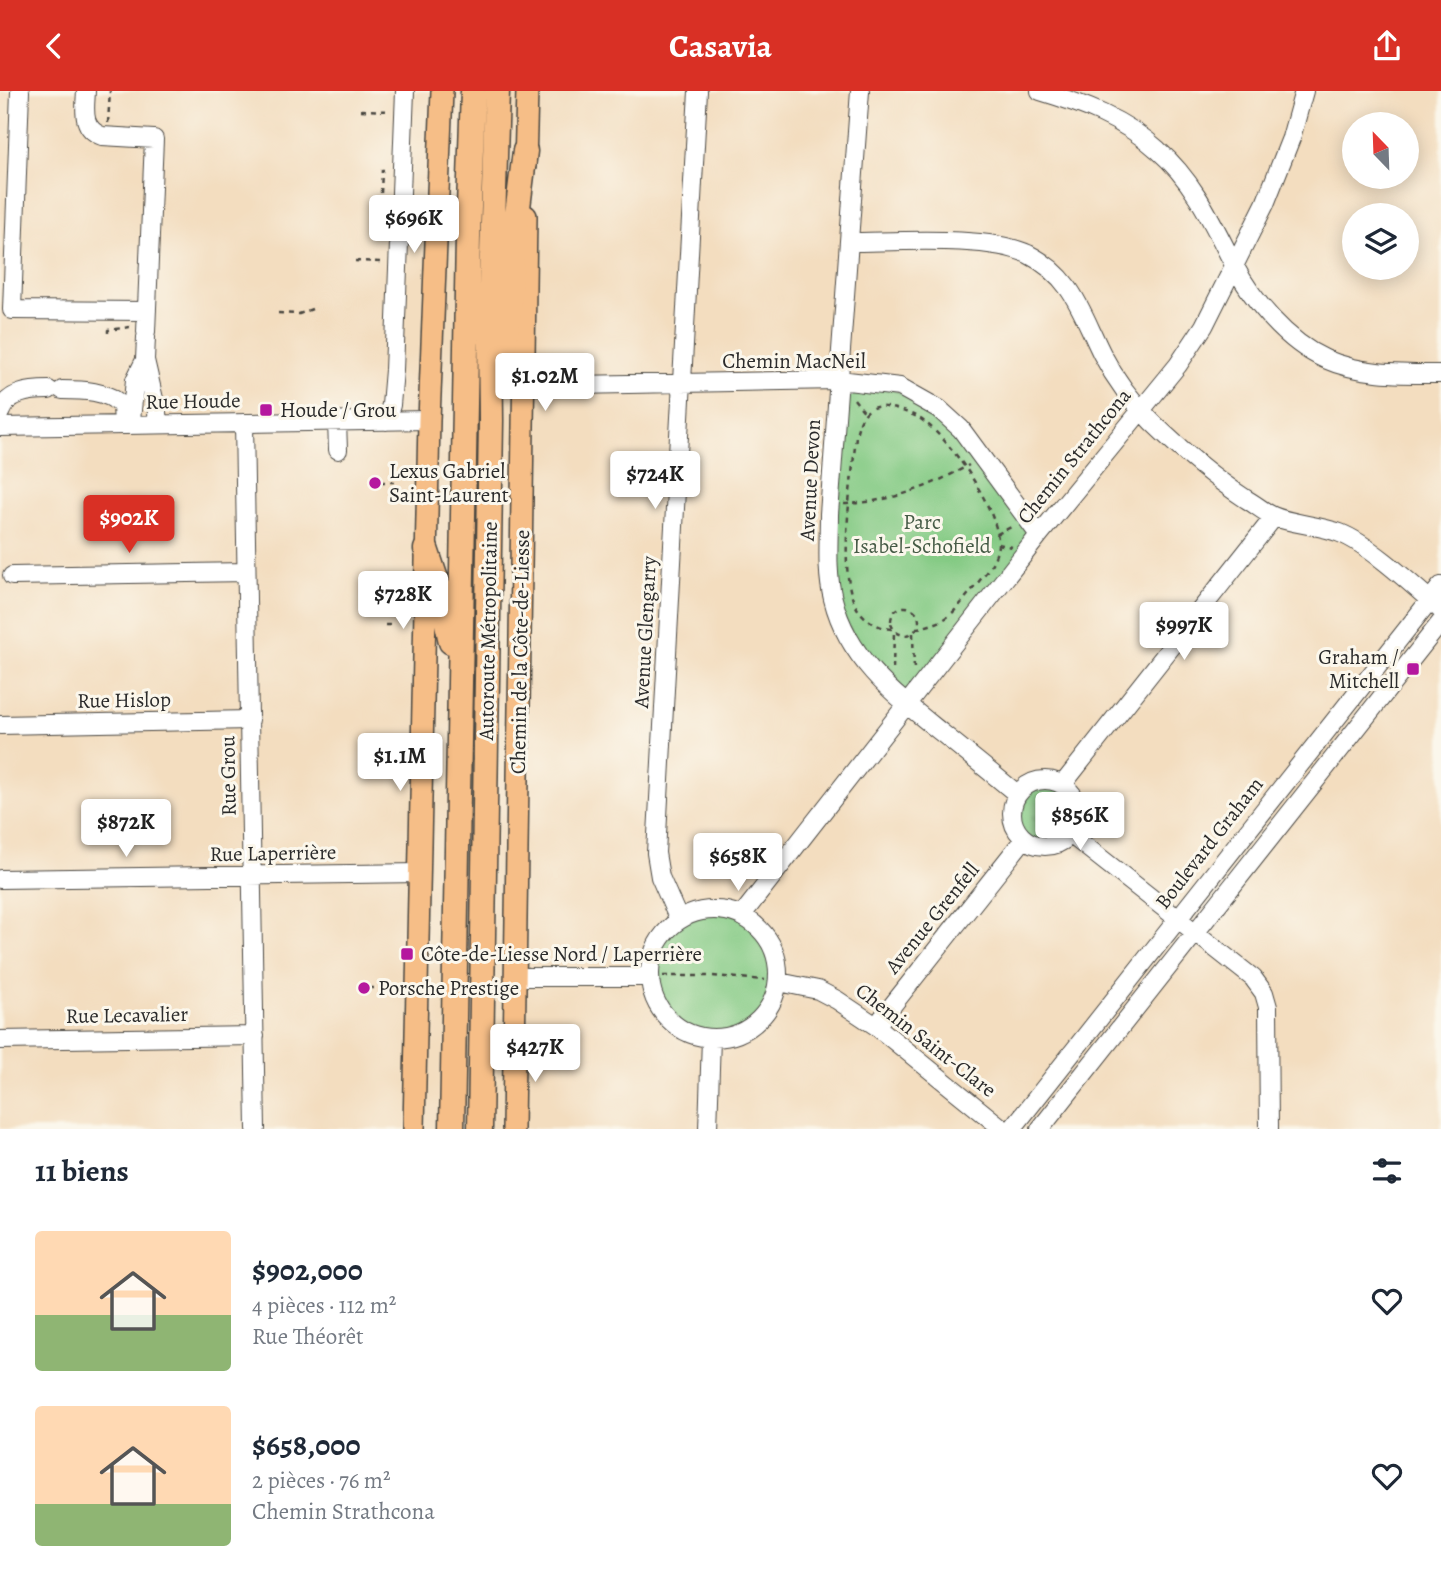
<!DOCTYPE html>
<html lang="fr">
<head>
<meta charset="utf-8">
<style>
	body { margin:0; font-family:Alegreya,serif; background:#f6f6f7; color:#1f2937; height:100vh; display:flex; flex-direction:column; font-size:26px; white-space:nowrap }
	* { box-sizing:border-box; margin:0 }
	p { font-size:23px; color:#747a83 }
	.icon { flex:none; width:38px; height:38px; fill:none; stroke:currentColor; stroke-width:2; stroke-linecap:round; stroke-linejoin:round }
	.map { position:relative; height:1038px; overflow:hidden }
	.panel { display:flex; flex-direction:column; background:#fff; flex:1 }
	.panel>* { flex:none }
	.needle { width:46px; rotate:337deg }
	.tools { position:absolute; left:1342px; top:21px; display:grid; gap:14px }
	.tools a { display:grid; place-items:center; width:77px; height:77px; border-radius:50%; background:#fff; box-shadow:0 4px 18px #0003; font-size:35px }
	.price { position:absolute; translate:-50% -60px; padding:0 16px; border-radius:7px; background:#fff; color:#222; font-size:23px; line-height:46px; filter:drop-shadow(0 2px 4px #0008) }
	.price::after { content:''; position:absolute; left:50%; top:42px; width:21px; height:16px; margin-left:-10px; background:inherit; clip-path:polygon(0 0,100% 0,50% 100%) }
	.price.active { background:#d93025; color:#fff }
	ul { padding:0; list-style:none }
	li { display:flex; align-items:center; gap:21px; height:175px; padding:0 35px }
	li span { display:grid; place-items:center; flex:none; width:196px; height:140px; border-radius:7px; color:#555 }
	li>.icon { margin-inline-start:auto }
	span .icon { width:84px; height:84px; fill:#fffc; stroke-width:1 }
	li b { font-size:30px }
	h2 { display:flex; justify-content:space-between; align-items:center; height:84px; padding:0 35px; font-size:30px }
	header { display:flex; justify-content:space-between; align-items:center; height:91px; padding:0 35px; background:#d93025; color:#fff; font-size:32px; font-weight:600 }
	.map>svg:first-child { display:block }
	.grass { fill:url(#grass-tufts); stroke:#587a58; stroke-width:2 }
	.green { fill:#84ca84; stroke:#587a58; stroke-width:2 }
	.lines { fill:none; stroke-linecap:round; stroke-linejoin:round }
	.minor-casing { stroke:#494641; stroke-width:20 }
	.major-casing { stroke:#494641; stroke-width:24 }
	.highway-casing { stroke:#494641; stroke-width:27 }
	.path { stroke:#494641; stroke-width:2.5; stroke-dasharray:5 5; stroke-linecap:butt }
	.minor { stroke:#fff; stroke-width:18 }
	.major { stroke:#f6be87; stroke-width:21 }
	.highway { stroke:#f6be87; stroke-width:24 }
	.poi-dot { fill:#b5179e; stroke:#fbf7ec; stroke-width:2.5 }
	.labels { text-anchor:middle; stroke-width:6; stroke-linejoin:round; paint-order:stroke }
	.street-label { font-size:21px; fill:#2b2b2b; stroke:#fbf7ec }
	.poi-label { font-size:21px; fill:#2b2b2b; stroke:#fbf7ec; text-anchor:start }
	.park-label { font-size:21px; fill:#465b46; stroke:#fbf7ec }
</style>
</head>
<body>
<header><svg class="icon" aria-label="back" viewBox="0 0 24 24"><path d="M15 5l-7 7 7 7"/></svg>Casavia<svg class="icon" aria-label="share" viewBox="0 0 24 24"><path d="M12 15V3M7 8l5-5 5 5M5 13v7h14v-7"/></svg></header>
<div class="map">
<svg width="1441" height="1038" viewBox="0 0 1441 1038">
	<defs>
		<pattern id="grass-tufts" width="24" height="20" patternUnits="userSpaceOnUse" patternTransform="scale(1.75)"><rect width="24" height="20" fill="#84ca84"/><path d="M3 7l-1-3M5 7V3M7 7l1-3M15 17l-1-3M17 17v-4M19 17l1-3" fill="none" stroke="#6ca46c"/></pattern>
	</defs>
	<rect width="100%" height="100%" fill="#fbf7ec"/>
	<filter id="ink" filterUnits="userSpaceOnUse"><feTurbulence type="fractalNoise" baseFrequency=".0143" numOctaves="2"/><feDisplacementMap in="SourceGraphic" scale="14" xChannelSelector="R" yChannelSelector="G"/><feConvolveMatrix kernelMatrix="1 2 1 2 8 2 1 2 1" color-interpolation-filters="sRGB"/></filter>
	<filter id="wash" filterUnits="userSpaceOnUse"><feTurbulence type="fractalNoise" baseFrequency=".00686" numOctaves="4" result="noise"/><feDisplacementMap in="SourceGraphic" scale="28" xChannelSelector="R" yChannelSelector="G"/><feGaussianBlur stdDeviation="1.57" result="paint"/><feColorMatrix in="noise" values="0 0 0 0 0 0 0 0 0 0 0 0 0 0 0 0 0 1.4 0 .05"/><feComposite in="paint" operator="in"/></filter>
	<g filter="url(#wash)">
		<rect width="100%" height="100%" fill="#f3ddbf"/>
		<path class="grass" d="M1012 722a33 33 0 1 1 66 0a33 33 0 1 1-66 0Z"/>
		<path class="green" d="M839,289l41,3 59,26 100,126 -132,170 -36,-33 -38,-73z
			M650 883a64 64 0 1 1 128 0a64 64 0 1 1-128 0Z"/>
	</g>
	<g filter="url(#ink)">
		<g class="lines">
			<g class="minor-casing">
				<path id="minor" d="M20,0l-8,219 135,1
					M86,0c-1,19 -5,37 16,45l52,3 -8,193
					M860,0l-31,423c0,28 -3,58 4,85 15,61 63,97 109,134 25,20 50,40 75,61
					M1040,0c43,13 84,28 118,59 36,31 55,74 76,115 19,36 53,77 91,94 36,16 78,15 116,15
					M849,151c47,0 138,-7 179,12 45,23 53,58 74,100 13,25 30,48 50,68 30,29 59,54 94,77 9,5 18,13 27,17 18,8 46,9 67,17 29,11 76,55 101,77
					M146,246l-1,23 12,52 1,12
					M524,295l315,-6 61,7 39,22 22,20 78,106
					M62,299c19,0 46,0 60,16l1,19
					M0,322c7,-21 30,-23 49,-23
					M131,329l4,-40 10,-20
					M337,330l1,29
					M386,330l5,-16 3,-35 11,-279
					M244,332l12,706
					M0,336l429,-7
					M12,485l234,-4
					M0,634l250,-5
					M1012 722a33 33 0 1 1 66 0a33 33 0 1 1-66 0Z
					M1063,693l211,-267
					M1070,743l183,144 11,15 4,14 1,122
					M0,788l420,-6
					M650 883a64 64 0 1 1 128 0a64 64 0 1 1-128 0Z
					M742,824l297,-380 139,-170 26,-39 61,-122 26,-66 13,-47
					M679,829l-19,-43 -4,-24 42,-762
					M516,886h134
					M779,891l39,8 19,10 39,26 127,103
					M876,935l148,-187
					M0,949l255,-4
					M708,1038l3,-91
					M1012,1038l429,-543
					M1040,1038l401,-507"/>
			</g>
			<g class="major-casing">
				<path id="major" d="M525,75l2,-75
					M414,1038l15,-709 13,-329
					M513,1038l13,-913"/>
			</g>
			<g class="highway-casing">
				<path id="highway" d="M501,270l7,-38 4,-68 13,-104
					M426,458l14,42 11,51
					M452,1038l16,-893 5,-145
					M480,1038l11,-708 -1,-98 7,-232"/>
			</g>
			<path class="path" d="M361,19l29,1
				M108,32l2,-32
				M381,102l1,-23h4
				M355,170l28,1
				M278,222l21,1 13,-5
				M108,242v-3l22,-3
				M854,308l11,14
				M380,391h15
				M844,413c47,-2 84,-16 125,-39
				M997,443l16,-8
				M998,453l14,3
				M891 530a14 14 0 1 1 28 0a14 14 0 1 1-28 0Z
				M385,534h7
				M892,538c-14,-1 -27,-9 -35,-21 -21,-33 -4,-133 -1,-173 4,-17 10,-31 30,-28 10,2 22,5 31,10 29,15 84,94 81,128 -2,18 -15,31 -26,45 -20,24 -23,32 -55,38
				M913,542l1,39
				M893,578l1,-38
				M663,885h49l53,4
				M369,897h17"/>
			<use href="#minor" class="minor"/>
			<use href="#major" class="major"/>
			<use href="#highway" class="highway"/>
		</g>
	</g>
	<g class="poi-dot">
		<rect x="259" y="312" width="14" height="14" rx="3.5"/>
		<circle cx="375" cy="392" r="7"/>
		<rect x="1406" y="571" width="14" height="14" rx="3.5"/>
		<rect x="400" y="856" width="14" height="14" rx="3.5"/>
		<circle cx="364" cy="897" r="7"/>
	</g>
	<g class="labels">
		<g class="street-label">
			<text x="794" y="277">Chemin MacNeil</text>
			<text transform="translate(193 310) rotate(-1)" y="7">Rue Houde</text>
			<text transform="translate(1074 365) rotate(-51)" y="7">Chemin Strathcona</text>
			<text transform="translate(810 389) rotate(-87)" y="7">Avenue Devon</text>
			<text transform="translate(488 540) rotate(-89)" y="7">Autoroute Métropolitaine</text>
			<text transform="translate(645 541) rotate(-87)" y="7">Avenue Glengarry</text>
			<text transform="translate(520 561) rotate(-89)" y="7">Chemin de la Côte-de-Liesse</text>
			<text transform="translate(124 609) rotate(-1)" y="7">Rue Hislop</text>
			<text transform="translate(228 685) rotate(-91)" y="7">Rue Grou</text>
			<text transform="translate(1209 752) rotate(-52)" y="7">Boulevard Graham</text>
			<text transform="translate(273 762) rotate(-1)" y="7">Rue Laperrière</text>
			<text transform="translate(932 827) rotate(-51)" y="7">Avenue Grenfell</text>
			<text transform="translate(127 924) rotate(-1)" y="7">Rue Lecavalier</text>
			<text transform="translate(926 949) rotate(38)" y="7">Chemin Saint-Clare</text>
		</g>
		<g class="poi-label">
			<text x="280" y="326">Houde / Grou</text>
			<text x="389" y="387">Lexus Gabriel<tspan x="389" dy="24">Saint-Laurent</tspan></text>
			<text x="1399" y="573" text-anchor="end">Graham /<tspan x="1399" dy="24">Mitchell</tspan></text>
			<text x="421" y="870">Côte-de-Liesse Nord / Laperrière</text>
			<text x="378" y="904">Porsche Prestige</text>
		</g>
		<g class="park-label">
			<text x="922" y="438">Parc<tspan x="922" dy="24">Isabel-Schofield</tspan></text>
		</g>
	</g>
</svg>
<div class="tools">
<a><svg class="needle" viewBox="-14 -14 28 28"><path d="M0-13l5 13h-10z" fill="#e53935"/><path d="M0 13l5-13h-10z" fill="#747a83"/></svg></a>
<a><svg class="icon" aria-label="layers" viewBox="0 0 24 24"><path d="M12 4l9 5-9 5-9-5zM3 14l9 5 9-5"/></svg></a>
</div>
<b class="price" style="left:414px;top:164px">$696K</b>
<b class="price" style="left:545px;top:322px">$1.02M</b>
<b class="price" style="left:655px;top:420px">$724K</b>
<b class="price active" style="left:129px;top:464px">$902K</b>
<b class="price" style="left:403px;top:540px">$728K</b>
<b class="price" style="left:1184px;top:571px">$997K</b>
<b class="price" style="left:400px;top:702px">$1.1M</b>
<b class="price" style="left:1080px;top:761px">$856K</b>
<b class="price" style="left:126px;top:768px">$872K</b>
<b class="price" style="left:738px;top:802px">$658K</b>
<b class="price" style="left:535px;top:993px">$427K</b>
</div>
<section class="panel">
<h2>11 biens<svg class="icon" aria-label="filters" viewBox="0 0 24 24"><path d="M4 7h16M4 17h16"/><circle cx="9" cy="7" r="2"/><circle cx="15" cy="17" r="2"/></svg></h2>
<ul>
<li><span style="background:linear-gradient(#ffd9b3 60%,#8fb573 0)"><svg class="icon" aria-label="home" viewBox="0 0 24 24"><path d="M3 11l9-7 9 7M6 9v11h12V9"/></svg></span><div><b>$902,000</b><p>4 pièces · 112 m²</p><p>Rue Théorêt</p></div><svg class="icon" aria-label="heart" viewBox="0 0 24 24"><path d="M12 20l-8-8c-3-5 5-10 8-4 3-6 11-1 8 4z"/></svg></li>
<li><span style="background:linear-gradient(#ffd9b3 70%,#8fb573 0)"><svg class="icon" aria-label="home" viewBox="0 0 24 24"><path d="M3 11l9-7 9 7M6 9v11h12V9"/></svg></span><div><b>$658,000</b><p>2 pièces · 76 m²</p><p>Chemin Strathcona</p></div><svg class="icon" aria-label="heart" viewBox="0 0 24 24"><path d="M12 20l-8-8c-3-5 5-10 8-4 3-6 11-1 8 4z"/></svg></li>
</ul>
</section>
</body>
</html>
